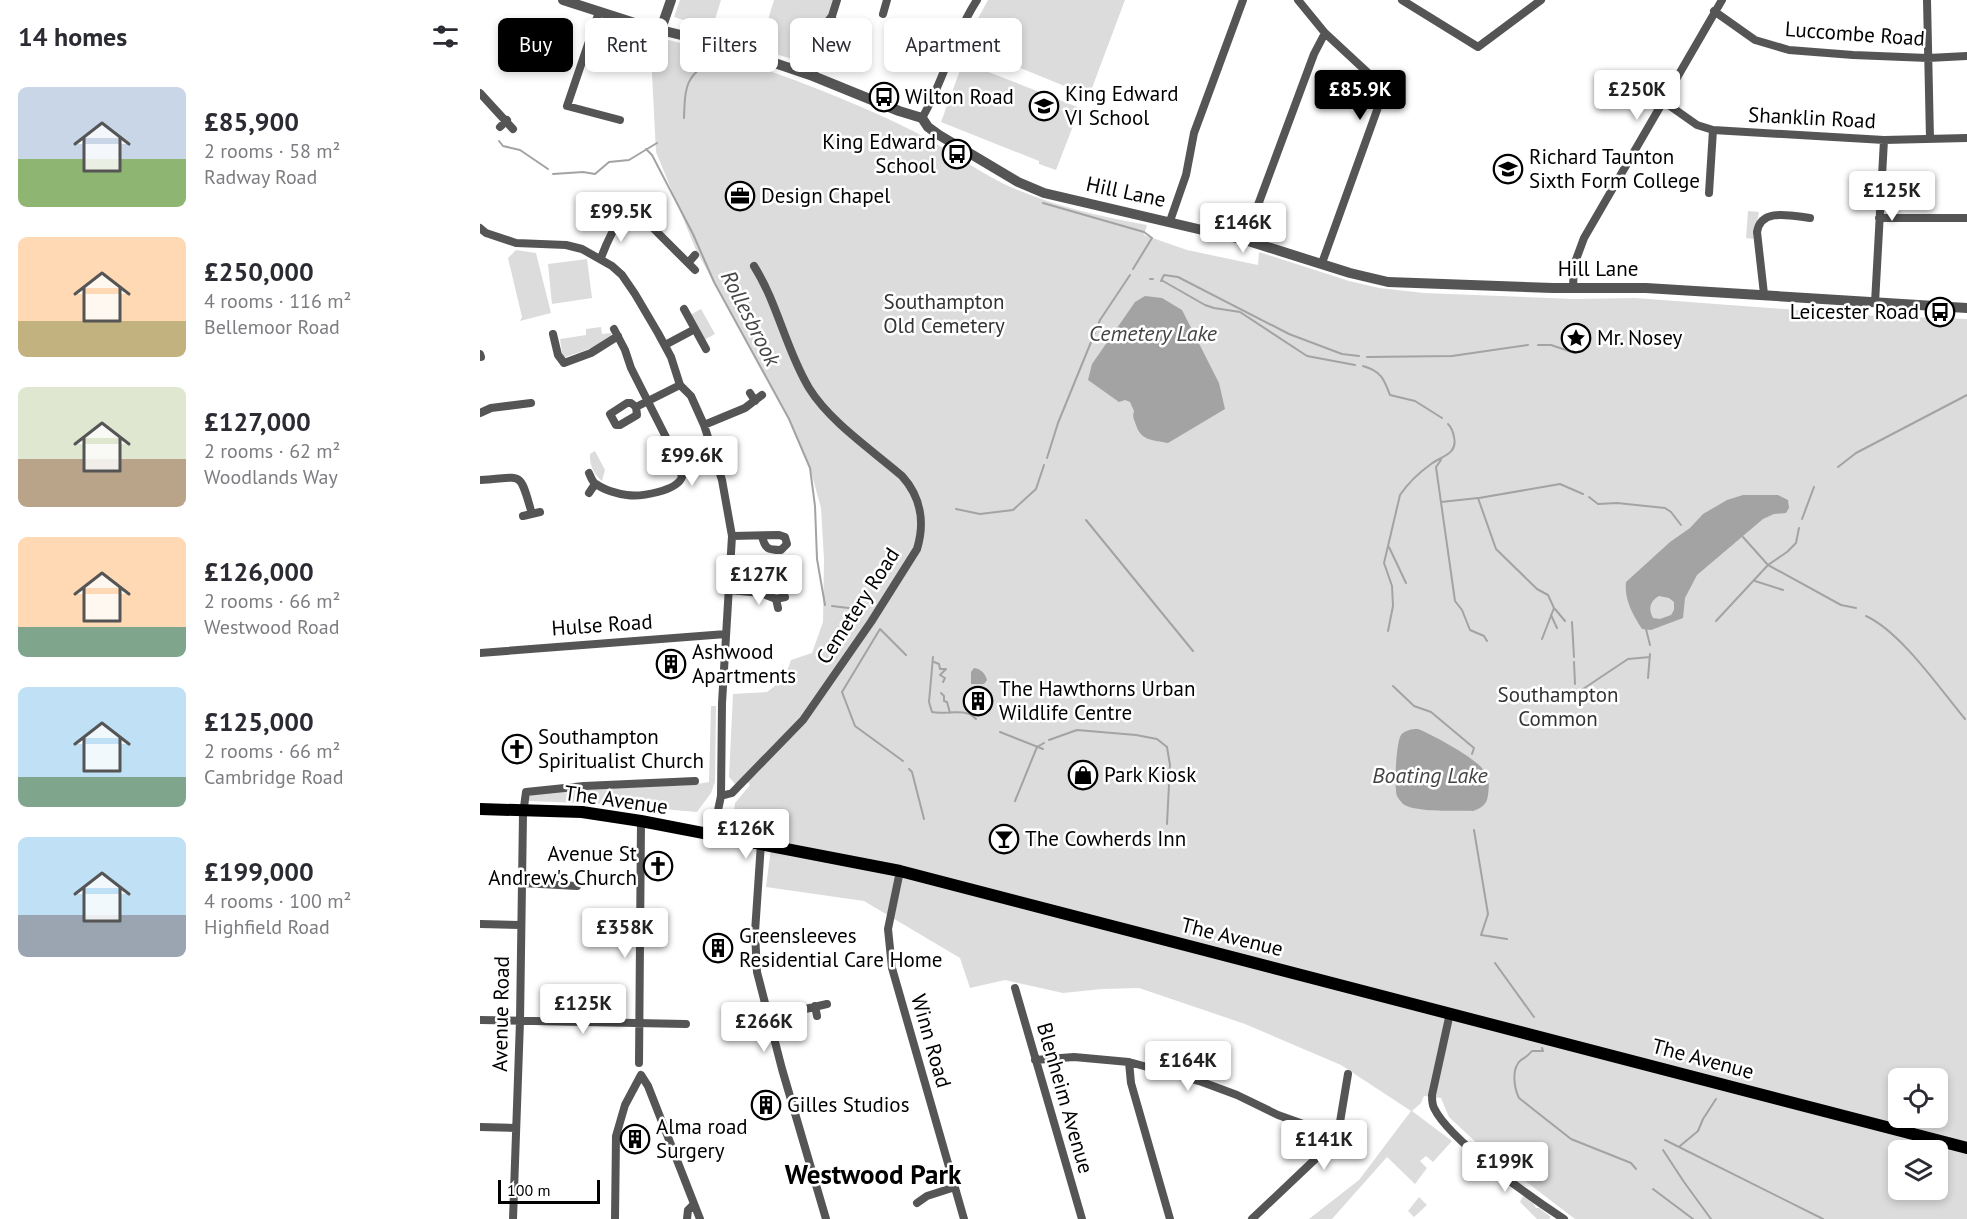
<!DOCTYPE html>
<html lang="en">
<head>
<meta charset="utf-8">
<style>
	body { margin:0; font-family:"PT Sans",sans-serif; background:#f7f7f7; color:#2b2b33; height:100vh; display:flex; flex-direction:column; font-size:22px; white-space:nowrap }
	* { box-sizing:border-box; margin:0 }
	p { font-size:20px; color:#7c7c81 }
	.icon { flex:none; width:33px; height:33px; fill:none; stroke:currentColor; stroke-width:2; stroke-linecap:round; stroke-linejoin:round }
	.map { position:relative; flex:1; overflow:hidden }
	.panel { display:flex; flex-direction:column; background:#fff; width:480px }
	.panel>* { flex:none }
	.guide { position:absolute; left:18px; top:18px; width:570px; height:54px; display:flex; gap:12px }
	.buttons { position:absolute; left:1408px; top:1068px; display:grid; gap:12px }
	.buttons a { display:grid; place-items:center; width:60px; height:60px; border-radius:9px; background:#fff; box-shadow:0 3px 9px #0003; font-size:30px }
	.scale { position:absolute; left:18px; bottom:15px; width:102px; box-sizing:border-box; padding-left:6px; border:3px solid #000; border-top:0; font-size:16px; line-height:21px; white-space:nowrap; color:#000; -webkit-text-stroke:4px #fff; paint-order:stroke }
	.price { position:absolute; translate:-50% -51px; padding:0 14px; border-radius:6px; background:#fff; color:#222; font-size:20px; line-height:39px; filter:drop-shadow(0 2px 3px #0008) }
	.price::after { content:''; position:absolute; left:50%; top:36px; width:18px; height:14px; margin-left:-9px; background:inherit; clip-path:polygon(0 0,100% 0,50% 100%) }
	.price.current { background:#000; color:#fff }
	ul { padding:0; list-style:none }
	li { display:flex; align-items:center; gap:18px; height:150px; padding:0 18px }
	li span { display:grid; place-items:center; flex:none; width:168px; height:120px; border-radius:9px; color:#555 }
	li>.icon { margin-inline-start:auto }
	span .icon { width:72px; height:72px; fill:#fffc; stroke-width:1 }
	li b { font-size:26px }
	h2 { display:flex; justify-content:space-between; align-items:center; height:72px; padding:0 18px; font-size:26px }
	.chip { padding:0 21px; border-radius:9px; background:#fff; box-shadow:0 3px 9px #0003; font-size:21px; line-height:54px }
	.chip.current { background:#000; color:#fff }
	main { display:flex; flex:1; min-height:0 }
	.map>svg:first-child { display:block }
	.green { fill:#dcdcdc; fill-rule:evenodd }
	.water { fill:#a3a3a3; fill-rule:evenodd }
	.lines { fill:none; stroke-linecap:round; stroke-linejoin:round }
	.stream { stroke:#a3a3a3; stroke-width:2 }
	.minor { stroke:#555; stroke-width:8 }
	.tertiary { stroke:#555; stroke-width:10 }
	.primary { stroke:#000; stroke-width:12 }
	.labels { text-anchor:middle; stroke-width:5; stroke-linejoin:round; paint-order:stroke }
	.street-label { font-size:21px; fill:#000; stroke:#fff }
	.poi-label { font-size:21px; fill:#000; stroke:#fff; text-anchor:start }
	.park-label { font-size:21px; fill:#333; stroke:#fff }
	.water-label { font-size:22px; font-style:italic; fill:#444; stroke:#fff }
	.district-label { font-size:27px; font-weight:bold; fill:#000; stroke:#fff }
</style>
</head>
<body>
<main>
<section class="panel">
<h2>14 homes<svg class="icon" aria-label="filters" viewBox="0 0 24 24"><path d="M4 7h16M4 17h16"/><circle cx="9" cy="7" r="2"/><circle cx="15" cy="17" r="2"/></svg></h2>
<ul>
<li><span style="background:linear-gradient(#c9d6e8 60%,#8fb573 0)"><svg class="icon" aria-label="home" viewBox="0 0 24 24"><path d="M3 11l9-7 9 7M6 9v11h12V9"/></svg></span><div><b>£85,900</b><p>2 rooms · 58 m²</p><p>Radway Road</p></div></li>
<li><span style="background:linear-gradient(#ffd9b3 70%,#c2b280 0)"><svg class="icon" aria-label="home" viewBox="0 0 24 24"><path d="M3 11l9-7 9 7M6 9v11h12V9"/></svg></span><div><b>£250,000</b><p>4 rooms · 116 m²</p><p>Bellemoor Road</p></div></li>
<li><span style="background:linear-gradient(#dfe7d0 60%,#b9a48a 0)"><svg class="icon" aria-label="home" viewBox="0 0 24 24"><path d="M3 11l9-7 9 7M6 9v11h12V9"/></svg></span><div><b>£127,000</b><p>2 rooms · 62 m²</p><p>Woodlands Way</p></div></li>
<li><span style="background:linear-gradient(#ffd9b3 75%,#7fa58c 0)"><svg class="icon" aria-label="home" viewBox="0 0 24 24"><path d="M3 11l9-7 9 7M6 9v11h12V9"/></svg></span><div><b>£126,000</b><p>2 rooms · 66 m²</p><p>Westwood Road</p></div></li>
<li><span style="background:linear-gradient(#bfe0f5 75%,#7fa58c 0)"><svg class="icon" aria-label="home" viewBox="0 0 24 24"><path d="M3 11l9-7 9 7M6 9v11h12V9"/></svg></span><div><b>£125,000</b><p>2 rooms · 66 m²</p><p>Cambridge Road</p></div></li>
<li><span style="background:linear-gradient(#bfe0f5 65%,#9aa5b1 0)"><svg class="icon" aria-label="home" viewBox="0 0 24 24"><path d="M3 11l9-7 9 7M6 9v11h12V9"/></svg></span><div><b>£199,000</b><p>4 rooms · 100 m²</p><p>Highfield Road</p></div></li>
</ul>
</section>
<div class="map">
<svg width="1487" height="1219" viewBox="0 0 1487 1219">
	<rect width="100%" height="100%" fill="#fff"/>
	<path class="green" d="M200,0h41l-9,29 -38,-12z
		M294,0h59l-11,40 -4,3 -4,12 2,2 -3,8 -54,-16z
		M508,0h137l-36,96 -110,-45 -11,-14z
		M170,35c92,24 180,55 265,97 30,15 57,36 87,51 46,22 95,33 145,42l-3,10 43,15 71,15 1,-13 90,29 30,7 45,5 149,6 62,-1 243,18 89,3v900h-392l-93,-71 -33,-31 -8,-19 -17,-2 -3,7 -9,8 40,30 -19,21 -7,-6 -6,5 7,7 -12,16 -28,-27 -55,62h-23l50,-39 52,-69 -70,-46 -96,-41 -106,-36 -37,1 -39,4 -58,-13 -35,8 -10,-30 -96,-57 -98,-14 7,-54 -41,-9 3,-21 15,-18 -7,-8 -7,8 -7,-8 4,-83 34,-2 17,-13 7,-19 21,-7 11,-31 1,-63 -3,-51 -11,-40 -21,-49 -93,-169 -40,-98zM1419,1078h39v40h-39zM1419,1150h39v40h-39z
		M483,62l117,46 -24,62 -17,-6v-3l-98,-39z
		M1268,211l11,1 -6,27 -7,-1z
		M36,250l20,3 15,60 -31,8 2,-4 -14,-59z
		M107,259l5,39 -40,6 -4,-40z
		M221,309l14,25 -11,6 -14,-25z
		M121,327l1,7 9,-1v3l-19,12 -29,10 -3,-19 26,-4v-6z
		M115,451l10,19 -3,11c-8,-6 -13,-17 -12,-27z
		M231,706h5l-1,76 -4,11 -14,19 -92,-8 -77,-3 3,-8 40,-4 119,-4 19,-3z
		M1043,1196l10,7 3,5h3l12,9 -2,2h-12l-17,-17z
		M939,1197l8,8 -13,12 -6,-6z"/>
	<path class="water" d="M665,296l17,2 20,12 37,73 6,26 -57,34c-15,-3 -27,-2 -32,-18 -2,-6 -4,-8 -2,-14l-4,-9 -5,-2 -6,2 -31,-22 4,-16 43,-62z
		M1263,495h35l10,5 1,8 -3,5 -12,1 -11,5 -66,56 -12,23 -2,20 -32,12 -9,-1c-9,-14 -18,-29 -16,-47l44,-40 20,-14 13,-14 24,-14zM1179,596l10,2 5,4v8l-3,5 -11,4 -7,-1c-5,-9 -3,-17 6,-22z
		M494,668c7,1 11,5 13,12l-3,4h-13v-12z
		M938,729c15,6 60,30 67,43 5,7 4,15 3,23 -1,9 -6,13 -15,16 -16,-1 -57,2 -70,-7 -1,-1 -5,-6 -6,-8 -3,-7 -1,-54 4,-61 4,-5 11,-6 17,-6z"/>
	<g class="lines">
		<path class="stream" d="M204,118c1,-30 1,-45 32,-58
			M19,141l4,5 17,4 28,19
			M166,149l6,6 41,79 21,48 75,137 21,49 5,38 2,53 8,46
			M73,174l30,-2 12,2 14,-12 20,-2 28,-17
			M563,203l101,29 8,6 -19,31
			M670,279h3
			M681,281l3,-6 14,2 111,57 53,20 17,2
			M683,281l42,24 9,3 26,4 67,44 48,9
			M1058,345h13l24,8
			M887,357l85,-1 76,-11
			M883,366c18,5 21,13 27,29l25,6 27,17
			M567,458l11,-35 42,-103 30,-45
			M961,460l-5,7 19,134 7,9 8,20 14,6 3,5
			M1358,467l18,-14 111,-58
			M1109,497l9,7 19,-1 48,5 6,4 10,13
			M999,498l81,-14 23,10
			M961,502l37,-4 18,51 41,40 11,6 6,13 -12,31
			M476,509l24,5 33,-4 23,-21 8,-24
			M1322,519l12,-32
			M606,520l107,131
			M1263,537l25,28 73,40 15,3
			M909,547l17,36
			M1275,581l28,9
			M352,606l33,4
			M1075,609l10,12
			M1071,615l6,13
			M1386,616c35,16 74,73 99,103
			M1236,621l52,-56 19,-13 9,-9 3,-15
			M1092,622l2,35
			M1166,629l4,16
			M908,631l5,-25 -1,-20 -8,-23 16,-68c8,-12 20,-23 31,-31 11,-8 27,-10 23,-27 -1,-6 -2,-9 -6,-13
			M453,657l-4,45 3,10c15,3 33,-5 44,7
			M454,662l5,2 1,5h6l-6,6 5,3 -2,4
			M1094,662l1,22
			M1168,678l2,-24
			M913,686l21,20 17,6 43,36 -2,6
			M461,693l3,3v5l3,1 3,11
			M1097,693l51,-34 22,-2
			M520,732l43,17
			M569,740l28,-10 59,5 21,4 10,8 3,18 -3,59
			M423,761l-48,-35 -13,-34 38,-63 26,26
			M429,769l3,3 12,47
			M535,801l22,-54 7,-4
			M994,830l14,84 -7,21 26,4
			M1015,963l39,54
			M1062,1048l1,3h-11c-4,5 -6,6 -11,9 -10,8 -7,28 -2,38l52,41 60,24 5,6
			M1185,1140l158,79
			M1200,1146l18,-15 5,-12 13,-20
			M1183,1150l21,32 27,37
			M1173,1189l40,30"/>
		<path class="minor" d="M818,0l27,33 55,51 2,6 -1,9 -59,164
			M922,0l76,47 63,-47
			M1447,0l3,139
			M1234,11l41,29 34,10 64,5 75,3 39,-2
			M119,12l-32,94 53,14
			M403,14l4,-14
			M343,41l10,-10 -1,-15
			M333,76l10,-35 1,-15 8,-10 5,-16
			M0,93l33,36
			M1183,101l34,24 16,5 171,10 83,-2
			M442,118c22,-37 31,-81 55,-118
			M20,127l7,-7
			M1229,193l4,-63
			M1399,218h88
			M690,221l16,-46 8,-42 49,-133
			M0,228l6,5 30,10 50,2 16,4 30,17 10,9 13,19 23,39 13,24 9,28 11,11 13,29 18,55 10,56 -10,167 -1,93 -8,38
			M765,240l69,-186 11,-21
			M121,258c6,-17 14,-32 24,-47l6,-1 6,2 58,58
			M208,263l7,-8
			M1093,288l1,-23 10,-27 138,-238
			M1284,294l-7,-62c4,-25 35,-16 53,-14
			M1395,303l9,-163
			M204,309l22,40
			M73,334l5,21 6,8 27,-10 27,-17
			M185,345l30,-16
			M0,354l1,3
			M270,393l5,8
			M147,403h4l5,4 1,8 -17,10h-4l-6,-11z
			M156,407l44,-22
			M0,413l11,-5 40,-5
			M224,425l41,-17 17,-13
			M109,473c2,4 3,9 7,11 8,6 22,10 31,11 14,2 50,-4 55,-18l-6,-20 -45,-89 -6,-18 -11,-21
			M0,480c43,-2 39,-12 52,34
			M109,493l6,-9
			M43,516l17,-4
			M252,536l47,-1 6,2 2,7 -6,6c-13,0 -16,-1 -19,-14
			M249,590l32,3 15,6 9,-2
			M296,599l2,9
			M0,653l246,-19
			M241,796l11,-3 71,-73 68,-98 46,-73c8,-26 4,-52 -15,-73 -30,-26 -72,-54 -93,-88 -23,-38 -31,-84 -55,-122
			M281,843l-6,89 2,40 25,97 44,150
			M420,871l-12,58 4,39 72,251
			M42,883l55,3
			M0,924l41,1
			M535,988l67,231
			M335,1006l2,10
			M970,1013l-18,82c0,5 0,9 2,13 16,33 98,90 130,111
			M287,1018l60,-14
			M0,1020l206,4
			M555,1060l39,-3 55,5 73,20 35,13 41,20 56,20
			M649,1062l2,21 39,136
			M159,1063l2,-242
			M0,1127l36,1
			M437,1203l10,-7 28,-9
			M33,1219l7,-198 3,-207 3,-22 58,-6 111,-5
			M135,1219l1,-83 9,-31 16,-30 7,11 52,133
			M207,1219l1,-9 6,-6
			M772,1219l76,-72 12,-25 8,-48"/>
		<path class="tertiary" d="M83,0l81,26 74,18 95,32 86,35 23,7 6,9 11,8 79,47 26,11 201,47 105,33 38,9 165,6h93l321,20
			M181,29l10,-29"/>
		<path class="primary" d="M0,809l102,3 59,9 259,50 1067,277"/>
	</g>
	<defs>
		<g id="bus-ring" transform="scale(1.5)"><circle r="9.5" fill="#fff" stroke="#000" stroke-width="1.5"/><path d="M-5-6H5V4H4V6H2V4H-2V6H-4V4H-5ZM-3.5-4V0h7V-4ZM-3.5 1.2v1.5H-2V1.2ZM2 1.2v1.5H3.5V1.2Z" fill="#000"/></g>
		<g id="school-ring" transform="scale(1.5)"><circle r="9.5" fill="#fff" stroke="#000" stroke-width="1.5"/><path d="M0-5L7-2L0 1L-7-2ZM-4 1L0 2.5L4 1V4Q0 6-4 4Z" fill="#000"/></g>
		<g id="university-ring" transform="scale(1.5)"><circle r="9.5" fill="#fff" stroke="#000" stroke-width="1.5"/><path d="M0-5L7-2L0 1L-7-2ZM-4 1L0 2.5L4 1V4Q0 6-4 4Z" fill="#000"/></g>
		<g id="office-ring" transform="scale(1.5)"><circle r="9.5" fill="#fff" stroke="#000" stroke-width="1.5"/><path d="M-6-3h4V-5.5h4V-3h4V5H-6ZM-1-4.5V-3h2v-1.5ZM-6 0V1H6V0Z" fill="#000"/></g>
		<g id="sight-ring" transform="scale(1.5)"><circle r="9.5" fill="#fff" stroke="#000" stroke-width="1.5"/><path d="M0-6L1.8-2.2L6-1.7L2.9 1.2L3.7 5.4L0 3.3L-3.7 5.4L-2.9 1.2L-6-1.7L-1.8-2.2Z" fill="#000"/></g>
		<g id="building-ring" transform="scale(1.5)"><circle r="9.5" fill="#fff" stroke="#000" stroke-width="1.5"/><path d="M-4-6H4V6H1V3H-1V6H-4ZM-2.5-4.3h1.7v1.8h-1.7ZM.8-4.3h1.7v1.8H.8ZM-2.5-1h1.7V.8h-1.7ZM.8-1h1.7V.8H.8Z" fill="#000"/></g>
		<g id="church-ring" transform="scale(1.5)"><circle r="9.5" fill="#fff" stroke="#000" stroke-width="1.5"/><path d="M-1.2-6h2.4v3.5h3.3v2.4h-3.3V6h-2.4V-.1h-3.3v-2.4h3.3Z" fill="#000"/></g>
		<g id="shop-ring" transform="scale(1.5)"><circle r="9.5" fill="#fff" stroke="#000" stroke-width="1.5"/><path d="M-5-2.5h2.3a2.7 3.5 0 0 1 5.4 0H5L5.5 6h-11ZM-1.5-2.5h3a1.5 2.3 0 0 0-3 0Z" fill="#000"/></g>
		<g id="bar-ring" transform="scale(1.5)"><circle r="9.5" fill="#fff" stroke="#000" stroke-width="1.5"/><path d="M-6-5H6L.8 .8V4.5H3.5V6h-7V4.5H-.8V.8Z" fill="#000"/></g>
	</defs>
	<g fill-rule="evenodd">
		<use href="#bus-ring" x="404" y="97"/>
		<use href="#school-ring" x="564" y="106"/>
		<use href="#bus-ring" x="477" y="154"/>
		<use href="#university-ring" x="1028" y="169"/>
		<use href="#office-ring" x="260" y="196"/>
		<use href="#bus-ring" x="1460" y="312"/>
		<use href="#sight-ring" x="1096" y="338"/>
		<use href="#building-ring" x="191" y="664"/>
		<use href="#building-ring" x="498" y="701"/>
		<use href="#church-ring" x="37" y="749"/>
		<use href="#shop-ring" x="603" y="775"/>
		<use href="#bar-ring" x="524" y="839"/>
		<use href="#church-ring" x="178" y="866"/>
		<use href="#building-ring" x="238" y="948"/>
		<use href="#building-ring" x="286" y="1105"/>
		<use href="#building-ring" x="155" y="1139"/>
	</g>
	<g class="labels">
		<g class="street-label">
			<text transform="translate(1375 34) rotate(4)" y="7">Luccombe Road</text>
			<text transform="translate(1332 118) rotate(3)" y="7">Shanklin Road</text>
			<text transform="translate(646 192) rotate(12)" y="7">Hill Lane</text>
			<text x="1118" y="276">Hill Lane</text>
			<text transform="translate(378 606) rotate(-57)" y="7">Cemetery Road</text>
			<text transform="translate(122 625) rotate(-4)" y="7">Hulse Road</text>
			<text transform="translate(136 800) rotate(8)" y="7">The Avenue</text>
			<text transform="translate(752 937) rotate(14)" y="7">The Avenue</text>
			<text transform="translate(21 1014) rotate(-89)" y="7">Avenue Road</text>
			<text transform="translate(451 1041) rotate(74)" y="7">Winn Road</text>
			<text transform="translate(1223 1059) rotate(15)" y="7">The Avenue</text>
			<text transform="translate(585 1098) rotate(74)" y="7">Blenheim Avenue</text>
		</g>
		<g class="poi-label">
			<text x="585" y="101">King Edward<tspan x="585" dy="24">VI School</tspan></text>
			<text x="425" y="104">Wilton Road</text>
			<text x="456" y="149" text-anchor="end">King Edward<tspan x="456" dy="24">School</tspan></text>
			<text x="1049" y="164">Richard Taunton<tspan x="1049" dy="24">Sixth Form College</tspan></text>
			<text x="281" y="203">Design Chapel</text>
			<text x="1439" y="319" text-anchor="end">Leicester Road</text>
			<text x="1117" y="345">Mr. Nosey</text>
			<text x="212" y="659">Ashwood<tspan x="212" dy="24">Apartments</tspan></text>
			<text x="519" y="696">The Hawthorns Urban<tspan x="519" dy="24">Wildlife Centre</tspan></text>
			<text x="58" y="744">Southampton<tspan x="58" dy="24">Spiritualist Church</tspan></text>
			<text x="624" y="782">Park Kiosk</text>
			<text x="545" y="846">The Cowherds Inn</text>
			<text x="157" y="861" text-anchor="end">Avenue St<tspan x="157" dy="24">Andrew's Church</tspan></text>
			<text x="259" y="943">Greensleeves<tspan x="259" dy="24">Residential Care Home</tspan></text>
			<text x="307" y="1112">Gilles Studios</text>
			<text x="176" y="1134">Alma road<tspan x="176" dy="24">Surgery</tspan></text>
		</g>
		<g class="park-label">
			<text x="464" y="309">Southampton<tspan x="464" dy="24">Old Cemetery</tspan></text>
			<text x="1078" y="702">Southampton<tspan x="1078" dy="24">Common</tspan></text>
		</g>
		<g class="water-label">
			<text transform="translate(271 318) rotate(63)" y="8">Rollesbrook</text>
			<text x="673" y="341">Cemetery Lake</text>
			<text x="950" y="783">Boating Lake</text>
		</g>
		<g class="district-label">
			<text x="393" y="1184">Westwood Park</text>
		</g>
	</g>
</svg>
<div class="buttons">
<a><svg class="icon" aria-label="locate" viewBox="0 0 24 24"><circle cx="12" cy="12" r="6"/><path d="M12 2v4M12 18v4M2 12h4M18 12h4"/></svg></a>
<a><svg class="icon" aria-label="layers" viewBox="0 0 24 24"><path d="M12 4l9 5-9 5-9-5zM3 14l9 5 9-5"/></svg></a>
</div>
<div class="scale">100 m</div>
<b class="price current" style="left:880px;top:121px">£85.9K</b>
<b class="price" style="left:1157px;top:121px">£250K</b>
<b class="price" style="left:1412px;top:222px">£125K</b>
<b class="price" style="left:141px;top:243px">£99.5K</b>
<b class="price" style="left:763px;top:254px">£146K</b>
<b class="price" style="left:212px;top:487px">£99.6K</b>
<b class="price" style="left:279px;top:606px">£127K</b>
<b class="price" style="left:266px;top:860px">£126K</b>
<b class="price" style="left:145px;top:959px">£358K</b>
<b class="price" style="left:103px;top:1035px">£125K</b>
<b class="price" style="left:284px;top:1053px">£266K</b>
<b class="price" style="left:708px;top:1092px">£164K</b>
<b class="price" style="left:844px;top:1171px">£141K</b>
<b class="price" style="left:1025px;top:1193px">£199K</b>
<div class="guide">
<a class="chip current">Buy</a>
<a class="chip">Rent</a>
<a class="chip">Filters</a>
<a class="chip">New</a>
<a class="chip">Apartment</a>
</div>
</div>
</main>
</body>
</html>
